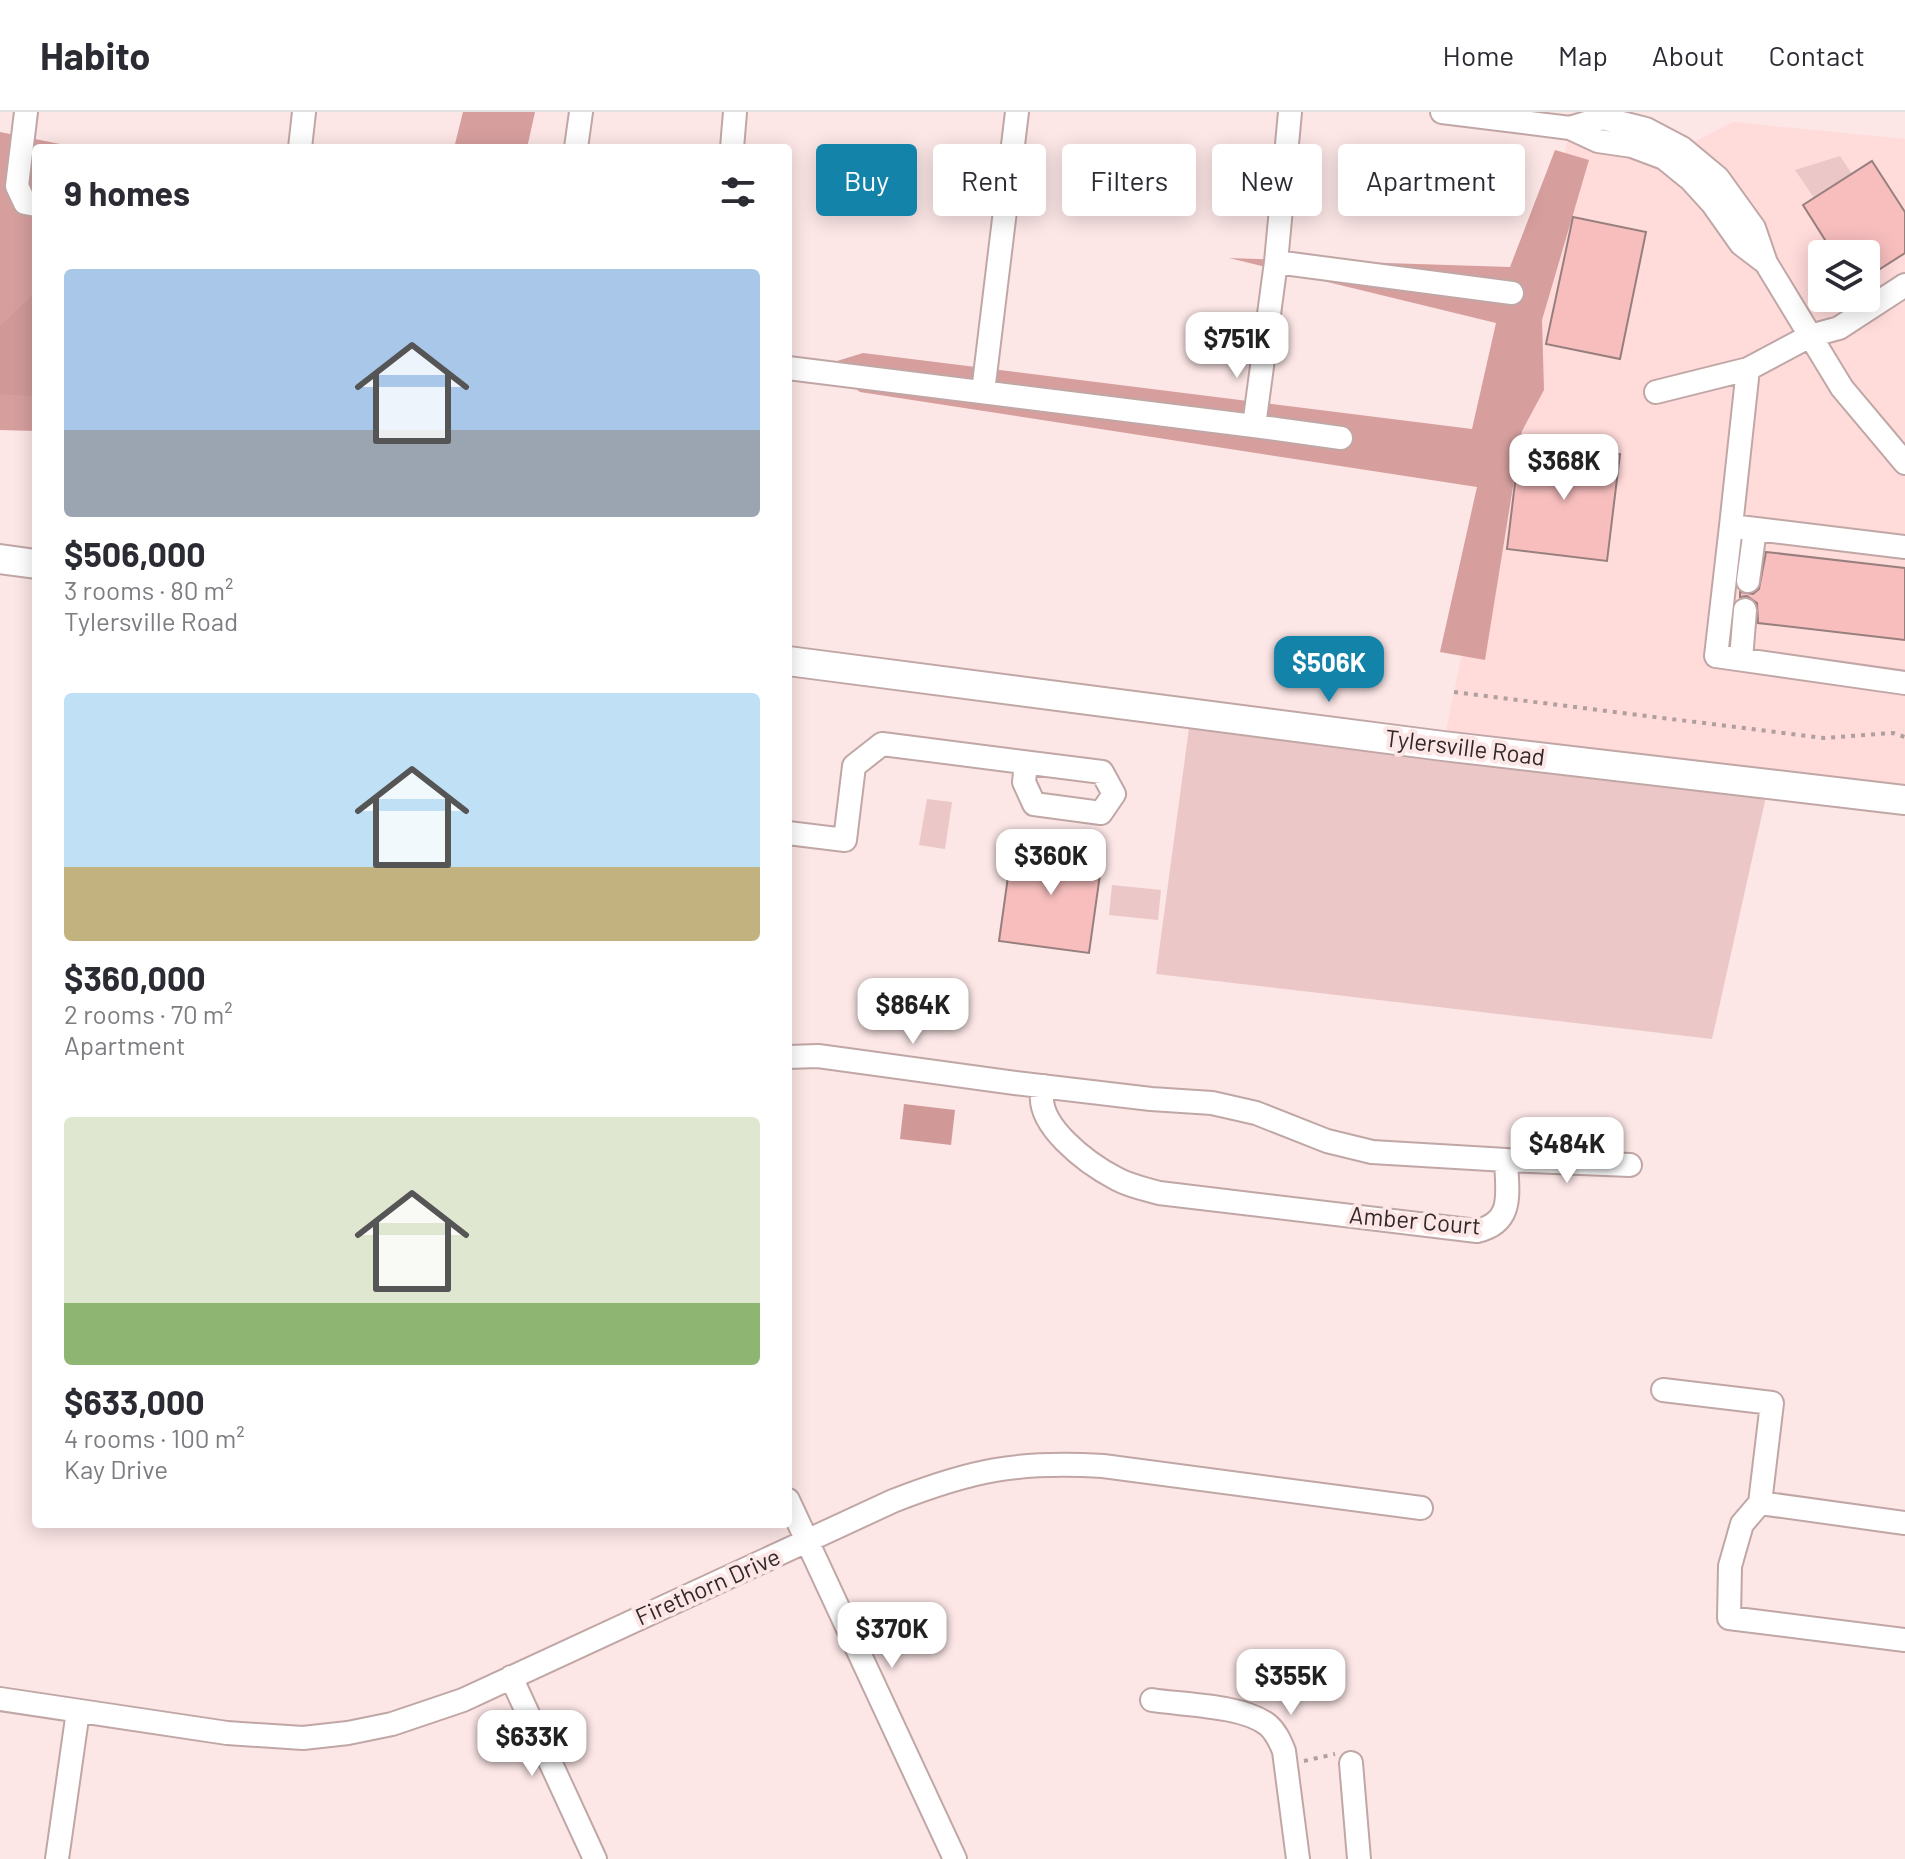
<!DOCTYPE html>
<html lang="en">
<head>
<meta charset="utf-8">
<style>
	body { margin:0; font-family:Barlow,sans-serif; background:#f2f2f3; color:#2b2b33; height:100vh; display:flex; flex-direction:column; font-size:30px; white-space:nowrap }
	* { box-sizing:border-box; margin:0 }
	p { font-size:26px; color:#7c7c81 }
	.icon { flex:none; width:44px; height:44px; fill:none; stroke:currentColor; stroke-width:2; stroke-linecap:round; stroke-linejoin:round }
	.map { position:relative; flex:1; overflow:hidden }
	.drawer { position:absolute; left:32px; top:32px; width:760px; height:1384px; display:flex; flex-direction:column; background:#fff; border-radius:8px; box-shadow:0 4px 20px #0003 }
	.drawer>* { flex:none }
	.top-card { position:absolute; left:816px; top:32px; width:760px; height:72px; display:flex; gap:16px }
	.buttons { position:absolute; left:1808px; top:128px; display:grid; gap:16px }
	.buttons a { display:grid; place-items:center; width:72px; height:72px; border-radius:8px; background:#fff; box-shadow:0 4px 20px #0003; font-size:40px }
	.price { position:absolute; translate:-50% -68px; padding:0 18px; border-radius:16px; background:#fff; color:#222; font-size:26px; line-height:52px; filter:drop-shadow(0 2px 4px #0008) }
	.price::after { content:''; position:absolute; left:50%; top:48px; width:24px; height:18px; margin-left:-12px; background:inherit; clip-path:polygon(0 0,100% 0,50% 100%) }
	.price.selected { background:#1483aa; color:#fff }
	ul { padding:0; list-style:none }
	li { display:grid; align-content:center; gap:16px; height:424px; padding:0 32px }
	li span { display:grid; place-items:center; height:248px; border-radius:8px; color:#555 }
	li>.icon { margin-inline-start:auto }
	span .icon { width:144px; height:144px; fill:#fffc; stroke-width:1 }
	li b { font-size:34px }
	h2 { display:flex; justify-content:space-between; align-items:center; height:96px; padding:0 32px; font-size:34px }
	.pill { padding:0 28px; border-radius:8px; background:#fff; box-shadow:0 4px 20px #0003; font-size:28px; line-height:72px }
	.pill.selected { background:#1483aa; color:#fff }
	header { display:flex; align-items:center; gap:48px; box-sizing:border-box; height:112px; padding:0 40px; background:#fff; border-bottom:2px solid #e1e1e2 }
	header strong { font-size:38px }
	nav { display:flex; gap:44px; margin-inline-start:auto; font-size:28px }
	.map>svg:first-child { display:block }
	.built { fill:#ffdbda; fill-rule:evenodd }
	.green { fill:#ebc8c7 }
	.forest { fill:#d69f9e }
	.water { fill:#d09998 }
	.building { fill:#f8bebe; stroke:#977f7e; stroke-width:2 }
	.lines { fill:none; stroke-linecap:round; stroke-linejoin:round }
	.minor-casing { stroke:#c0a7a6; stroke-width:26 }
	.major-casing { stroke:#c0a7a6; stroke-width:32 }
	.path { stroke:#b09f9f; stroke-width:4; stroke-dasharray:4 6; stroke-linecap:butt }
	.minor { stroke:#fff; stroke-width:22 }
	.major { stroke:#fff; stroke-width:28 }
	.labels { text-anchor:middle; stroke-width:8; stroke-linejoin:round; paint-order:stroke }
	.street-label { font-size:24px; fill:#322828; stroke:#fce6e6 }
</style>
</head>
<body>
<header>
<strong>Habito</strong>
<nav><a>Home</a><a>Map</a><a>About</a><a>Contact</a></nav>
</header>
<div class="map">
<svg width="1905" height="1747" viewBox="0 0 1905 1747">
	<rect width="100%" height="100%" fill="#fce6e6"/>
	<path class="built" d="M1602,6l80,30 51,-26 172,17v661l-462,-54 127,-618zM1822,142h44v44h-44z"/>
	<path class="green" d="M1840,44l12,18 -38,24 -19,-28z
		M1191,601l578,70 -57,256 -556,-65z
		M927,687l25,3 -7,47 -26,-4z
		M1112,773l49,5 -3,30 -49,-5z"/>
	<path class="forest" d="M463,0h72l-8,36h-73z
		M0,20l80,16h-44v283l-36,-1z
		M1555,38l34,10 -47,160 2,70 -22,41 -37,229 -45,-8 37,-165 -617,-95 -36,-27 39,-12 609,76 24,-106 -267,-65 281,9z"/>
	<path class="water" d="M36,180v100l-6,4 -30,-2v-68z
		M904,992l51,6 -4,35 -51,-6z"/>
	<path class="building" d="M1872,49l33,51v41l-39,25v-24h-32l-31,-49z
		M1573,105l73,15 -26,127 -74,-15z
		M1520,330l100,12 -13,107 -100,-12z
		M1766,440l139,16v72l-147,-17 -1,-20 -10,-7 -7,1v-5l13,2 6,-5z
		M1013,729l90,12 -14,100 -90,-12z"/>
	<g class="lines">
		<g class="minor-casing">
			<path id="minor" d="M26,0l-9,74 8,17 11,2
				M1442,0l128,16 28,13 34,5 32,12 27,22 21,23 29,41 25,19
				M1570,16l32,-10 44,11 36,19 36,30 36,50 12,35 76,125 63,75
				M300,36l4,-36
				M576,36l5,-36
				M732,36l3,-36
				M1276,150l236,31
				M1905,173l-66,43 -29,8 -62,33 -17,157 174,21
				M788,256l466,58 22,-164 14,-150
				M983,280l34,-280
				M1656,280l92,-23
				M1254,314l87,12
				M1731,414l-15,130 189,27
				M1748,469l7,-52
				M1741,547l4,-49
				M788,721l57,7 9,-74 28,-22 220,28 12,22 -13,19 -67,-9 -10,-22 2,-19
				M788,945l30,-1 197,27 136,16 61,4 44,10 71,28 45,11 134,8c1,32 9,62 -29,71l-318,-38c-14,-4 -29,-7 -42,-14 -27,-14 -87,-56 -73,-93
				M1506,1048l124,5
				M1663,1278l109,13 -12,100 145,20
				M788,1388l167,359
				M1760,1391l-18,21 -12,42 -1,52 176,22
				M511,1565l84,182
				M0,1587l227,34 76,5 45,-5 44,-9 71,-24 430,-199c79,-31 124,-40 210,-35l318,42
				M1152,1588c31,5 91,5 116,25 8,7 12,16 16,26l14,108
				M1351,1651l8,96
				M57,1747l21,-148"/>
		</g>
		<g class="major-casing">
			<path id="major" d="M0,447l36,5
				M788,549l655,85 462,54"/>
		</g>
		<path class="path" d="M1454,580l370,46 69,-5 12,4
			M1304,1649l31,-7"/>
		<use href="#minor" class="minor"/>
		<use href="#major" class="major"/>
	</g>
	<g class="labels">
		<g class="street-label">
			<text transform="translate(1465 636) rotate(7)" y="8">Tylersville Road</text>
			<text transform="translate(1415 1109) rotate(5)" y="8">Amber Court</text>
			<text transform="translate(708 1475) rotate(-24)" y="8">Firethorn Drive</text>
		</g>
	</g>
</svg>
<div class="buttons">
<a><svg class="icon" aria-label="layers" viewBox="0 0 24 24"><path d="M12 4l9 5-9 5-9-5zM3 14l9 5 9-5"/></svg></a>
</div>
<b class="price" style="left:1237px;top:268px">$751K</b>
<b class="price" style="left:1564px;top:390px">$368K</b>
<b class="price selected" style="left:1329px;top:592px">$506K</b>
<b class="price" style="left:1051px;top:785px">$360K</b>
<b class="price" style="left:913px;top:934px">$864K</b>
<b class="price" style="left:1567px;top:1073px">$484K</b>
<b class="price" style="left:892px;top:1558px">$370K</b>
<b class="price" style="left:1291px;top:1605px">$355K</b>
<b class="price" style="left:532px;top:1666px">$633K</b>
<div class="top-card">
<a class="pill selected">Buy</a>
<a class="pill">Rent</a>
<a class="pill">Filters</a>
<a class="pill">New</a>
<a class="pill">Apartment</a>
</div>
<section class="drawer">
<h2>9 homes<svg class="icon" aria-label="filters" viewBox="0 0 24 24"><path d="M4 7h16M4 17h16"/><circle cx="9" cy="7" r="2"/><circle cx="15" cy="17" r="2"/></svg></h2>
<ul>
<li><span style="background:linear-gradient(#a9c7e8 65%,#9aa5b1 0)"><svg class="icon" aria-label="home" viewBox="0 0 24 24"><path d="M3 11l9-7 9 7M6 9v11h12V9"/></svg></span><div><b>$506,000</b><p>3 rooms · 80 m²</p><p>Tylersville Road</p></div></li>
<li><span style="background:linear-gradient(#bfe0f5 70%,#c2b280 0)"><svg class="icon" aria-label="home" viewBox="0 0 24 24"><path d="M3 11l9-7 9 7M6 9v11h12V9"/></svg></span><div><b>$360,000</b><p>2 rooms · 70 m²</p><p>Apartment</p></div></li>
<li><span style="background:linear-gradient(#dfe7d0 75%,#8fb573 0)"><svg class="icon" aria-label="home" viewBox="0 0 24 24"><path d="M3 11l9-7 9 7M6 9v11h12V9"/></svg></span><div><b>$633,000</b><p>4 rooms · 100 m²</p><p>Kay Drive</p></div></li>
</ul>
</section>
</div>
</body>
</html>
